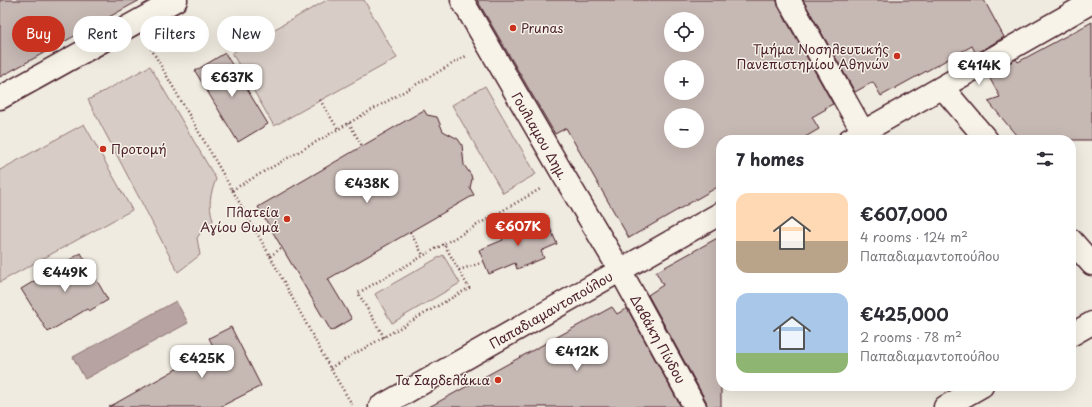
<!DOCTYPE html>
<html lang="en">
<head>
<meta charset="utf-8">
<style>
	body { margin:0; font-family:"Playpen Sans",sans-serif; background:#f2f2f3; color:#2b2b33; height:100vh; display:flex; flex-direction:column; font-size:15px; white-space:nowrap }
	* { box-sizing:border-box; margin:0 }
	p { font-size:13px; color:#7c7c81 }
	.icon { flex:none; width:22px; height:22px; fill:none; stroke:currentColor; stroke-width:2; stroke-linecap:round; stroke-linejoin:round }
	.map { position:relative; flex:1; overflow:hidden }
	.details { position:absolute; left:716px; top:135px; width:360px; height:256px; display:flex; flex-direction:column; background:#fff; border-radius:16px; box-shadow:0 4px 16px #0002 }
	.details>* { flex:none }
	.banner { position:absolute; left:12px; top:16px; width:380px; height:36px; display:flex; gap:8px }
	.controls { position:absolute; left:664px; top:12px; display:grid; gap:8px }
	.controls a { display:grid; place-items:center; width:40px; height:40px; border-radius:50%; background:#fff; box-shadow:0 4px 16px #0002; font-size:20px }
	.price { position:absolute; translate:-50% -34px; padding:0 9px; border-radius:8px; background:#fff; color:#222; font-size:13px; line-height:26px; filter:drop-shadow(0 1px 2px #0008) }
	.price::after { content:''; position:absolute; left:50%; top:24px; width:12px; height:9px; margin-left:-6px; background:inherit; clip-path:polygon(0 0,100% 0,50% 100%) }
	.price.selected { background:#c8321e; color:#fff }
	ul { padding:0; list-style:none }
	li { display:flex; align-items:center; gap:12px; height:100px; padding:0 20px }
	li span { display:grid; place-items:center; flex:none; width:112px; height:80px; border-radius:12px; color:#555 }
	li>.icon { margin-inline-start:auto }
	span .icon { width:48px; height:48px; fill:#fffc; stroke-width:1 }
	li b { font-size:17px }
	h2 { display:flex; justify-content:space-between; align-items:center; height:48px; padding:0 20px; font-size:17px }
	.chip { padding:0 14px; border-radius:18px; background:#fff; box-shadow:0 4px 16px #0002; font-size:14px; line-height:36px }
	.chip.selected { background:#c8321e; color:#fff }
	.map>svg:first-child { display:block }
	.green { fill:#d8cdc6; stroke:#917678 }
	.water { fill:#b7a4a2; stroke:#8b6f72 }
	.building { fill:#c6b8b3; stroke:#4a1f2b; fill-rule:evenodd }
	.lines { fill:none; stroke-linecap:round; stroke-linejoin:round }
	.minor-casing { stroke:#4a1f2b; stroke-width:25 }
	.path { stroke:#4a1f2b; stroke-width:2.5; stroke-dasharray:1 3; stroke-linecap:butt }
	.minor { stroke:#f7f3e8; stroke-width:22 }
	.poi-dot { fill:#c8321e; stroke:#f7f3e8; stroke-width:1.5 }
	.labels { text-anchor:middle; stroke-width:3; stroke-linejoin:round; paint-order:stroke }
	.poi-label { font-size:13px; fill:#4a1f2b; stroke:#f7f3e8; text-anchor:end }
	.street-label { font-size:13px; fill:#4a1f2b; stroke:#f7f3e8 }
</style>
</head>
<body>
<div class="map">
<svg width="1092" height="407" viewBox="0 0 1092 407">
	<rect width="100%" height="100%" fill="#f0ebe0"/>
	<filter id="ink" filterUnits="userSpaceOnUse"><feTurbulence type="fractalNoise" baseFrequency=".025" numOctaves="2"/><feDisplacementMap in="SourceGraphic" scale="8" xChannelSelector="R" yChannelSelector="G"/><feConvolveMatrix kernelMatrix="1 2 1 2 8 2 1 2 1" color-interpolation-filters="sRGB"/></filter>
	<g filter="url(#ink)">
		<path class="green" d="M327,0h37l33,58 -123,68 -42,-73z
			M150,66l66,113c-6,17 -8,23 -3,42l-10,8 -6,9 3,17 -22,17 -90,-172z
			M485,86l51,88 -33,19 -51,-88z
			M84,124l48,86 -132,72v-112z
			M443,255l17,28 -68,40 -17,-29z"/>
		<path class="water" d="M176,301l12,22 -103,56 -12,-22z"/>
		<path class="building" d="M0,0h140l-140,77z
			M477,0h300l1,6 55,98 -8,4 1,1 -14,8 7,12 -19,11h-79v45l-92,53 -63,-110 -11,6zM671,19h26v26h-26zM671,67h26v26h-26zM671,115h26v26h-26z
			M803,0h181l20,37 -28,17 -4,-8 -91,50 -8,-14 -18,10z
			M1092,22v118h-72l-32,-39 12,-4 -12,-22 28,-16 2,3z
			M225,53l43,71 -30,18 -43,-71z
			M424,110l3,5 10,2 6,14 15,8 4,6 2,20 7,10 1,4 -2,9 4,7 -146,84 24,40 -21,12 -73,-124z
			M531,221l3,8 14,-6 9,21 -16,7 3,7 -27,11 -2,-6 -26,11 -10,-24 24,-10 -3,-6z
			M721,236v171h-14l-1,-6 -58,-106 15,-10 -7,-13z
			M81,253l27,47 -19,11 -2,-2 -39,23 -27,-43z
			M612,307l5,7 10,-6 54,99h-252z
			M231,327l30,59 -41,21h-111l105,-59 -5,-10z"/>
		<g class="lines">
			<g class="minor-casing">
				<path id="minor" d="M462,0l102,176 56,94 75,137
					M789,0l74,132
					M942,87l45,53
					M0,98l176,-98
					M849,140l243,-138
					M1071,240l21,24
					M1071,335l21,-12
					M380,407l341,-194
					M945,407l37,-21"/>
			</g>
			<path class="path" d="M149,45l121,211 60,112 23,38
				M320,100l18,29
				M349,123l13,23
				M232,190l234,-134
				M410,232l13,23
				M270,256l12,-8
				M459,270l25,-8
				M384,337l-26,-44 86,-49
				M330,368l139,-80 -25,-44 98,-56"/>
			<use href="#minor" class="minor"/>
		</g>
	</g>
	<g class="poi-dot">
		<circle cx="513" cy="28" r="4"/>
		<circle cx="897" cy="56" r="4"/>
		<circle cx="103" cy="149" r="4"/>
		<circle cx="287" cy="219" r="4"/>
		<circle cx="498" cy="380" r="4"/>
	</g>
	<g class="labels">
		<g class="poi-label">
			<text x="521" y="33" text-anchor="start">Prunas</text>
			<text x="889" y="54">Τμήμα Νοσηλευτικής<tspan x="889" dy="15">Πανεπιστημίου Αθηνών</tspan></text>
			<text x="111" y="154" text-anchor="start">Προτομή</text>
			<text x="279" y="217">Πλατεία<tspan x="279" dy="15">Αγίου Θωμά</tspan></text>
			<text x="490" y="385">Τα Σαρδελάκια</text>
		</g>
		<g class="street-label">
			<text transform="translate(540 136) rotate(60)" y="5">Γουλιαμου Δημ.</text>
			<text transform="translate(551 310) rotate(-30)" y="5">Παπαδιαμαντοπούλου</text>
			<text transform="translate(658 339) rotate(61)" y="5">Δαβάκη Πίνδου</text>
		</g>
	</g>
</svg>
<div class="controls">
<a><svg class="icon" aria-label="locate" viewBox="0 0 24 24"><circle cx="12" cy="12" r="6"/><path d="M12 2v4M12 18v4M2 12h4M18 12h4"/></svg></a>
<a>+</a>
<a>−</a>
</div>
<b class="price" style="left:979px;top:86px">€414K</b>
<b class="price" style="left:232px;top:98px">€637K</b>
<b class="price" style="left:367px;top:204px">€438K</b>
<b class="price selected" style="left:518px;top:247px">€607K</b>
<b class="price" style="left:65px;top:293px">€449K</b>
<b class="price" style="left:577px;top:372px">€412K</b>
<b class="price" style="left:202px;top:379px">€425K</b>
<div class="banner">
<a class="chip selected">Buy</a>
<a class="chip">Rent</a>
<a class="chip">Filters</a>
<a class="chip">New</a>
</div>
<section class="details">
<h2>7 homes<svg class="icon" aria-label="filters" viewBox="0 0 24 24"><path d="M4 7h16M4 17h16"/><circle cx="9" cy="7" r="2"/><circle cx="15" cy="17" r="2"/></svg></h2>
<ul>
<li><span style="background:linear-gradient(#ffd9b3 60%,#b9a48a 0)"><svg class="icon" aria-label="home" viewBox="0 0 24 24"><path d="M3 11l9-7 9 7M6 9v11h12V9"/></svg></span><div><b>€607,000</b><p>4 rooms · 124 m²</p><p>Παπαδιαμαντοπούλου</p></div></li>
<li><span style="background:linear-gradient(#a9c7e8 75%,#8fb573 0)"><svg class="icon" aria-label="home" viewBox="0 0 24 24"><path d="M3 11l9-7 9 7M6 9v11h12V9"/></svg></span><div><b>€425,000</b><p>2 rooms · 78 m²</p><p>Παπαδιαμαντοπούλου</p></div></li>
</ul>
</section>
</div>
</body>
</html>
